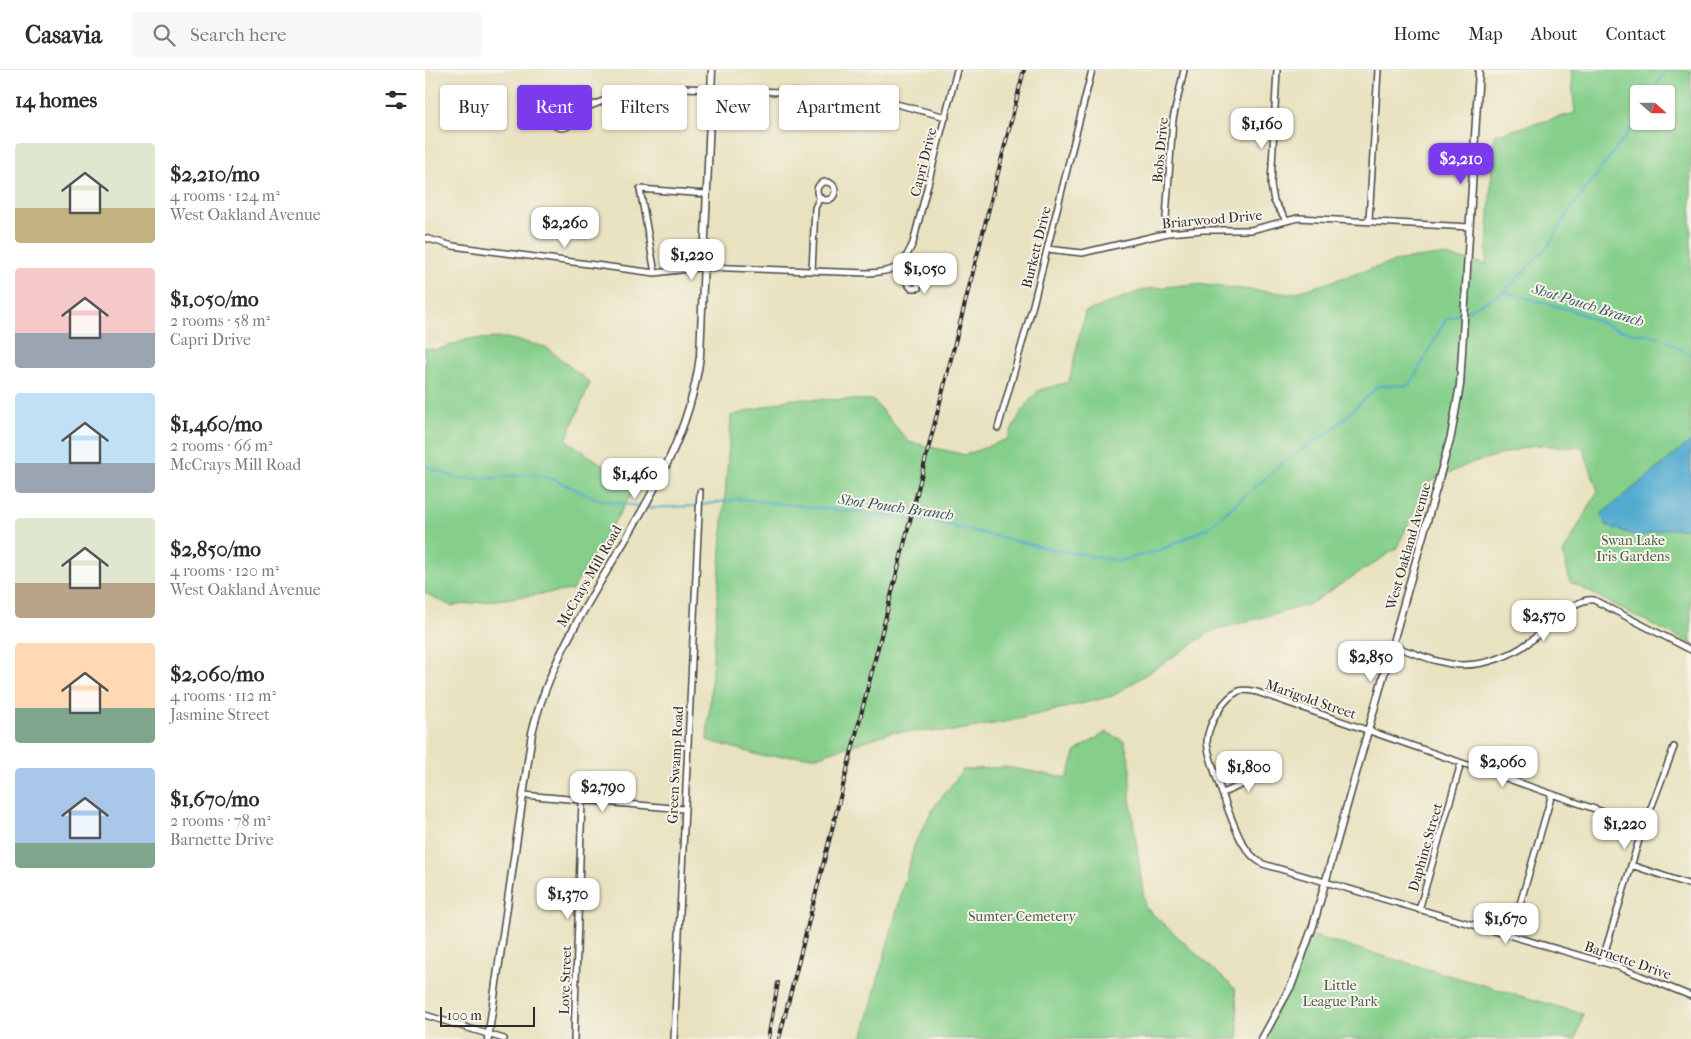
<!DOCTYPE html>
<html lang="en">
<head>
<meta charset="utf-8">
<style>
	body { margin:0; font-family:"IM FELL French Canon",serif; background:#f7f7f7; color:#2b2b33; height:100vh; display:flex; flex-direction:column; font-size:19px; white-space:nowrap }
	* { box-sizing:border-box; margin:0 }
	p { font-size:16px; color:#7c7c81 }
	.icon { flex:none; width:28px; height:28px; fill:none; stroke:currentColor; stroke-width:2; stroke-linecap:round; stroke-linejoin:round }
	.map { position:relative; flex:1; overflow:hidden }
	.drawer { display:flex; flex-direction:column; background:#fff; width:425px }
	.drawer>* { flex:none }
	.top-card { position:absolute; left:15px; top:15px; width:475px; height:45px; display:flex; gap:10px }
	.needle { width:32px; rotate:111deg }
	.tools { position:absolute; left:1205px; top:15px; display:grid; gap:10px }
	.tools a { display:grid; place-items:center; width:45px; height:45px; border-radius:5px; background:#fff; box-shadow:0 1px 4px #0004; font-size:25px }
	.scale { position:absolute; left:15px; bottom:12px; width:95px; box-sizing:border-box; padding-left:5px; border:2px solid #2b2b2b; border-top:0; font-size:14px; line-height:18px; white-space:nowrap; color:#2b2b2b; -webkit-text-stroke:4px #f7f3e8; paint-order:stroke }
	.price { position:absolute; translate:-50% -42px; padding:0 11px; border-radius:10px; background:#fff; color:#222; font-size:16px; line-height:32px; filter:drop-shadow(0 1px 2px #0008) }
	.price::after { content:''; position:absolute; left:50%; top:30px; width:15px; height:11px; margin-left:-8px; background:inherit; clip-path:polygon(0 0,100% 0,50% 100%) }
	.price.on { background:#7c3aed; color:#fff }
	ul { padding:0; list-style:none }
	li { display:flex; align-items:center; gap:15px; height:125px; padding:0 15px }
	li span { display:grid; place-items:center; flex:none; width:140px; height:100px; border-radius:5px; color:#555 }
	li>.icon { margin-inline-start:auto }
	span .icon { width:60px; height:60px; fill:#fffc; stroke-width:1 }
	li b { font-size:21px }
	h2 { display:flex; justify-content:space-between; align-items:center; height:60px; padding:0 15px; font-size:21px }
	.tag { padding:0 18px; border-radius:5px; background:#fff; box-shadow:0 1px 4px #0004; font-size:18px; line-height:45px }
	.tag.on { background:#7c3aed; color:#fff }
	header { display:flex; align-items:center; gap:30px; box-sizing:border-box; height:70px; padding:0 25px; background:#fff; border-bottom:1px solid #e1e1e2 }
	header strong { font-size:24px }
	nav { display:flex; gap:28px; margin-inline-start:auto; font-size:18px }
	.search { width:350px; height:45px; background:#f7f7f7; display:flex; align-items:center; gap:12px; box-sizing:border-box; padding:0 18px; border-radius:5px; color:#7c7c81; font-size:19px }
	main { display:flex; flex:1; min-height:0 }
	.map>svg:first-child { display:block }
	.green { fill:#85cf8b; stroke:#587d5b; fill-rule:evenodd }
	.water { fill:#53acd0; stroke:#3f6c7e }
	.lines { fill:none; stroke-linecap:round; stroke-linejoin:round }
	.stream { stroke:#53acd0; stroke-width:2 }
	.minor-casing { stroke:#474641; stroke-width:8 }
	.tertiary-casing { stroke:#474641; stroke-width:9 }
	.minor { stroke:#fff; stroke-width:5 }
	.tertiary { stroke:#fff; stroke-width:6 }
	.rail-casing { stroke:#2b2b2b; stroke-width:4 }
	.rail { stroke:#f7f3e8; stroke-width:2; stroke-dasharray:5.5; stroke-linecap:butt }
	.labels { text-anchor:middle; stroke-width:4; stroke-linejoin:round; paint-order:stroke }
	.street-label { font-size:14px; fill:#2b2b2b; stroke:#f7f3e8 }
	.park-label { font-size:14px; fill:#465c48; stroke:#f7f3e8 }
	.water-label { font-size:15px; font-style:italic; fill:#395865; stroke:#f7f3e8 }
</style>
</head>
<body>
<header>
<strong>Casavia</strong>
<div class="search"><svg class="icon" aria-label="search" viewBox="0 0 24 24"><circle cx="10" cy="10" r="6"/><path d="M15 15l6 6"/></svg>Search here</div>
<nav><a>Home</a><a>Map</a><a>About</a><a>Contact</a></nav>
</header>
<main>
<section class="drawer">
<h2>14 homes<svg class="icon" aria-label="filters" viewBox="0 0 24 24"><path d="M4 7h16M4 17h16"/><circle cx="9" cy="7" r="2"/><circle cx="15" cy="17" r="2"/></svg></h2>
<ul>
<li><span style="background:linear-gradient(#dfe7d0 65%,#c2b280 0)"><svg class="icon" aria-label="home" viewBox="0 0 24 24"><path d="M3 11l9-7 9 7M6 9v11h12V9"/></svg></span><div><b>$2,210/mo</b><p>4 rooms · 124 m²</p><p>West Oakland Avenue</p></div></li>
<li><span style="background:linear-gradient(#f6c9c9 65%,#9aa5b1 0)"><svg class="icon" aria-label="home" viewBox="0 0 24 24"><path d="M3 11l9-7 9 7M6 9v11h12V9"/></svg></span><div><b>$1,050/mo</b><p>2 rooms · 58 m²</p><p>Capri Drive</p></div></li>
<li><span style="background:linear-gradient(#bfe0f5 70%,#9aa5b1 0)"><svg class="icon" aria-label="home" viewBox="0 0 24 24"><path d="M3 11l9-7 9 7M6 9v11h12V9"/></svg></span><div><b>$1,460/mo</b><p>2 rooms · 66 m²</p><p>McCrays Mill Road</p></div></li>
<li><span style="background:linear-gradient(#dfe7d0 65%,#b9a48a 0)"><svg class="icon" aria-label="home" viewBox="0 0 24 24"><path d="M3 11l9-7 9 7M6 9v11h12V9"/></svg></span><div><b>$2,850/mo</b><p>4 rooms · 120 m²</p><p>West Oakland Avenue</p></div></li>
<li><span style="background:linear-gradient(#ffd9b3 65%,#7fa58c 0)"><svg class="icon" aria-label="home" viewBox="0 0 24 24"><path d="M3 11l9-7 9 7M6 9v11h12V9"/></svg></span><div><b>$2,060/mo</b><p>4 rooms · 112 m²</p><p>Jasmine Street</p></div></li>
<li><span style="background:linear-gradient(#a9c7e8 75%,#7fa58c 0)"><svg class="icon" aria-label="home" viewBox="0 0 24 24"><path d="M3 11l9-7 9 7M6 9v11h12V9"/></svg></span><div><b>$1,670/mo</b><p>2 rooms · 78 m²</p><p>Barnette Drive</p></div></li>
</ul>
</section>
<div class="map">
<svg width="1266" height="969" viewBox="0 0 1266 969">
	<rect width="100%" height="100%" fill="#f7f3e8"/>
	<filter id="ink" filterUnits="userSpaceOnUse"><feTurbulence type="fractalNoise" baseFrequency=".02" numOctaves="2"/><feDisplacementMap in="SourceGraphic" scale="10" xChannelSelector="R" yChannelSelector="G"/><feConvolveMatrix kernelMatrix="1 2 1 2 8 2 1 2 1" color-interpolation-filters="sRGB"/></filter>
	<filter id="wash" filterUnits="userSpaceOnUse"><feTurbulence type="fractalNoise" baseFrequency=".0096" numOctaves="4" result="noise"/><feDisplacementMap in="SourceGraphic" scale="20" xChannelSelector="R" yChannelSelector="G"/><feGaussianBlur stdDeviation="1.12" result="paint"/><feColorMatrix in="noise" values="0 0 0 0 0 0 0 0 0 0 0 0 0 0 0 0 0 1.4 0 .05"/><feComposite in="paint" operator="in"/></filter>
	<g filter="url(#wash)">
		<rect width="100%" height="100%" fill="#e8e2c0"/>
		<path class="green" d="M1146,0h120v574l-121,-62 -7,-29 35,-62 -15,-43 -49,-3 -63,18 -42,19 -33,67 -88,56 -94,25 -101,66 -103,25 -58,10 -60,1 -73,24h-57l-55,-16 24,-324 60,-17 82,1 36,42 56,13 42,-16 15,-29 17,-20 30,-8 16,-70 61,-23 49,-5 96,10 109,-34 40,-5 46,9 8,-129 81,-22zM1214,24h27v27h-27z
			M81,268l40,9 44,36 -24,57 70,47 -64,103 -121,16 -26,-13v-245l12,2 32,-11z
			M681,662l18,9 6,21v36l15,109 90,82 4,50h-377l53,-196 19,-36 29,-37 43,-3 61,11 9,-27z
			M885,865l273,79 -7,25h-314l24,-45z"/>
		<path class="water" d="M1266,371v88h-25l-28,8 -32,-12 -5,-11z"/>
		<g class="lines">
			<path class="stream" d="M1227,24l13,-24
				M1080,222l66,18 48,20 41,7 31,18
				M1042,241l37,-19 45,-47 18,-31 72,-96
				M0,396l31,12 25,1 51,-5 21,5 46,21 43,7
				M222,438l47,-2 47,-7 189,22 121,28 69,12 41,-11 48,-23 81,-70 41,-26 47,-45 32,-1 36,-66 16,-6"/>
		</g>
	</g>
	<g filter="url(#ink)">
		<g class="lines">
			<g class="minor-casing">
				<path id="minor" d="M852,0l-6,115 3,16 12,19
					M126 47a11 11 0 1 1 22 0a11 11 0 1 1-22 0Z
					M148,43l47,-19 39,-7 193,8 29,5 65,17
					M392 121a9 9 0 1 1 18 0a9 9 0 1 1-18 0Z
					M944,150l9,-150
					M743,163l-2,-15 7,-99 11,-49
					M0,168l28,8 202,27 49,-6 163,6c28,-1 35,-5 46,-30l44,-173
					M622,179l35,4 86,-20 35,-3h48l47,-12 172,9
					M471,199l15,19h7l1,-9 -14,-20
					M387,201l3,-63 5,-11
					M230,203l-15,-84 66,5
					M573,358l35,-123 59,-235
					M968,576c22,7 47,19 70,19 22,0 48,-9 65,-22 17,-12 44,-46 66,-43l97,50
					M798,723l43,-19
					M98,725l161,14
					M1219,756l-387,-134c-5,-1 -13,-3 -18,-1 -16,7 -31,34 -32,50 0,15 27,87 35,101 5,9 12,17 21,22l356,103 72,29
					M1206,795l60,20
					M994,840l42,-147
					M1086,865l41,-141
					M1177,891l37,-121 35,-93
					M0,945l79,24
					M149,969l8,-238
					M249,969l26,-547"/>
			</g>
			<g class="tertiary-casing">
				<path id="tertiary" d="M63,969l44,-306c32,-136 151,-237 168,-377l12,-286
					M837,969l30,-55 21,-58 138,-490 9,-51 19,-315"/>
			</g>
			<use href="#minor" class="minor"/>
			<use href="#tertiary" class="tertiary"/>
			<g class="rail-casing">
				<path id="rail" d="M343,969l10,-56
					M354,969l245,-969"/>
			</g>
			<use href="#rail" class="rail"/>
		</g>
	</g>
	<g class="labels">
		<g class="street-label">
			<text transform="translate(735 80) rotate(-85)" y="5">Bobs Drive</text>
			<text transform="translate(498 92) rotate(-76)" y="5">Capri Drive</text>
			<text transform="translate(787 149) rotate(-5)" y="5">Briarwood Drive</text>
			<text transform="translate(611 177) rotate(-76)" y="5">Burkett Drive</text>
			<text transform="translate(983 476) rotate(-74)" y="5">West Oakland Avenue</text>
			<text transform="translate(164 506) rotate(-60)" y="5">McCrays Mill Road</text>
			<text transform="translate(886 629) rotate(19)" y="5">Marigold Street</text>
			<text transform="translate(250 695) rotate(-87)" y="5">Green Swamp Road</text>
			<text transform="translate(1000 777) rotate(-74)" y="5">Daphine Street</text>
			<text transform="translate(1203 890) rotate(19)" y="5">Barnette Drive</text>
			<text transform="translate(140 910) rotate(-88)" y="5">Love Street</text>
		</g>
		<g class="park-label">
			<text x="1208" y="475">Swan Lake<tspan x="1208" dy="16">Iris Gardens</tspan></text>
			<text x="597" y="851">Sumter Cemetery</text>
			<text x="915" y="920">Little<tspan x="915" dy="16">League Park</tspan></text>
		</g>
		<g class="water-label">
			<text transform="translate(1163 235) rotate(17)" y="5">Shot Pouch Branch</text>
			<text transform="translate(471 437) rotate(8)" y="5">Shot Pouch Branch</text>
		</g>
	</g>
</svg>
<div class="tools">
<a><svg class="needle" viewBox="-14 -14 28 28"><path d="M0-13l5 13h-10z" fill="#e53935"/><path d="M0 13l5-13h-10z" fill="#7c7c81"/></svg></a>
</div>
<div class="scale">100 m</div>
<b class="price" style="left:837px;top:80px">$1,160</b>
<b class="price on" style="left:1036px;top:115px">$2,210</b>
<b class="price" style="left:140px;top:179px">$2,260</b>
<b class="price" style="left:267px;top:211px">$1,220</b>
<b class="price" style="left:500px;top:225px">$1,050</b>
<b class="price" style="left:210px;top:430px">$1,460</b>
<b class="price" style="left:1119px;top:572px">$2,570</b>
<b class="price" style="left:946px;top:613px">$2,850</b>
<b class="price" style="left:1078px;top:718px">$2,060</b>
<b class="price" style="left:824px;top:723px">$1,800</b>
<b class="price" style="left:178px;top:743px">$2,790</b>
<b class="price" style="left:1200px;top:780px">$1,220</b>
<b class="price" style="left:143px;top:850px">$1,370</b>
<b class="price" style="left:1081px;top:875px">$1,670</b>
<div class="top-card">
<a class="tag">Buy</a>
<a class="tag on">Rent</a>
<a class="tag">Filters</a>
<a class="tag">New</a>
<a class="tag">Apartment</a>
</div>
</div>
</main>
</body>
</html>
